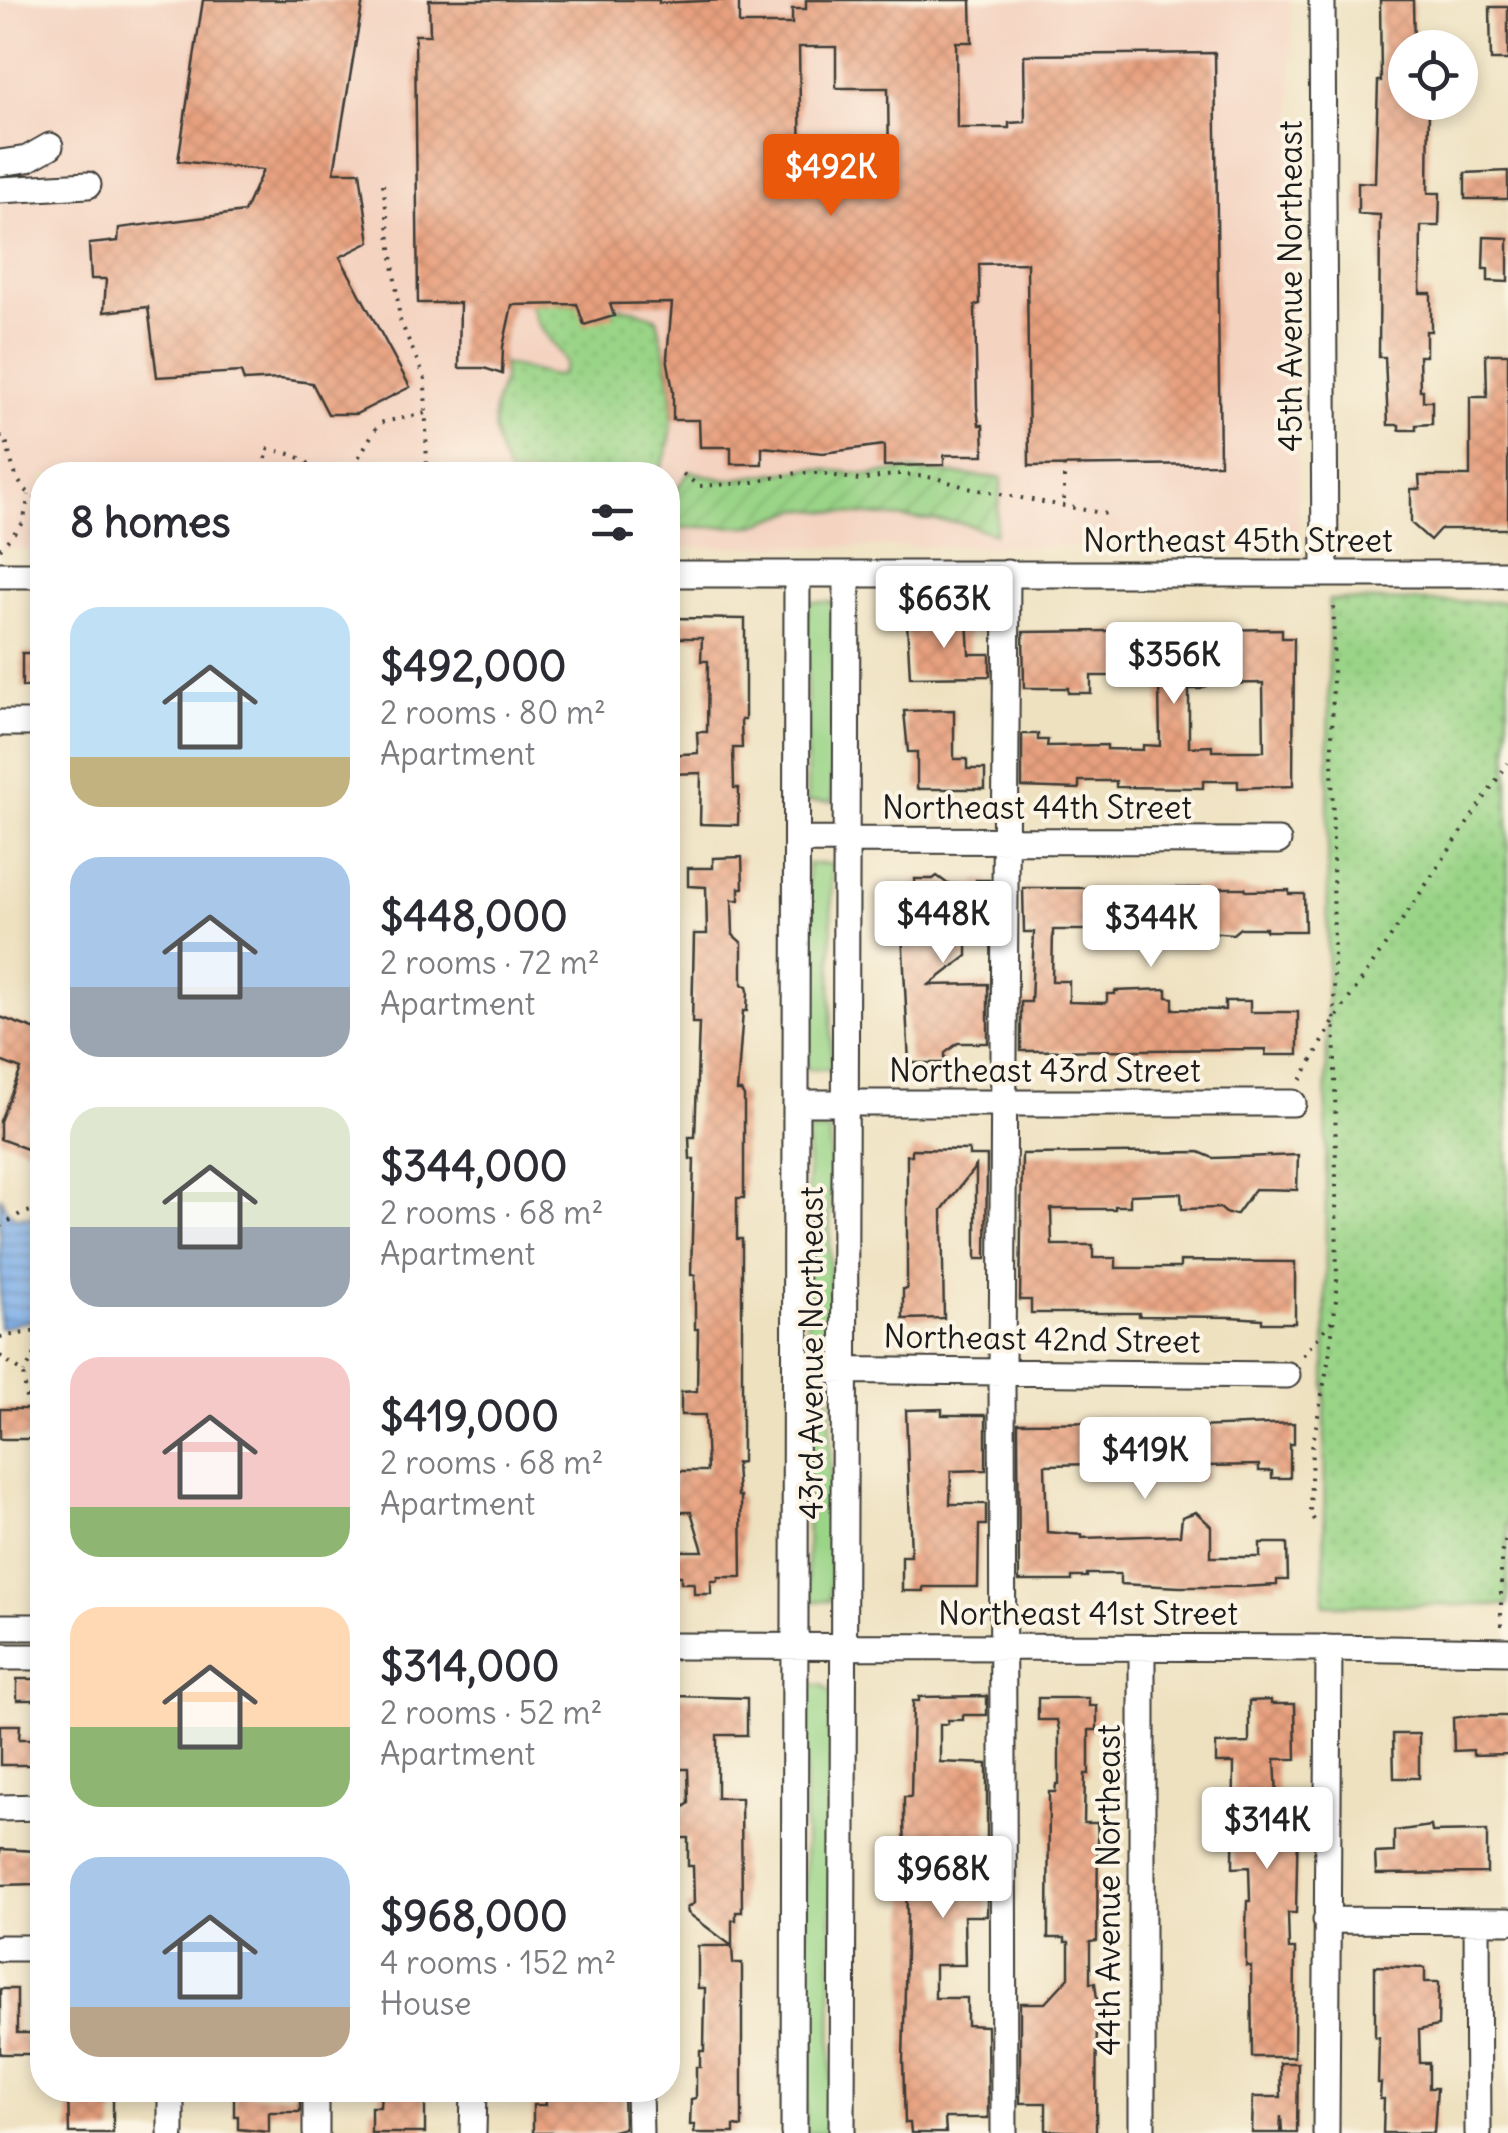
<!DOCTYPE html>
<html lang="en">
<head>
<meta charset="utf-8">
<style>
	body { margin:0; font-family:Delius,sans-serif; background:#f2f2f3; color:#2b2b33; height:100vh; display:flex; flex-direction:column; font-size:38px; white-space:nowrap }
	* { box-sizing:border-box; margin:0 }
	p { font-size:32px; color:#7c7c81 }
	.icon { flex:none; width:55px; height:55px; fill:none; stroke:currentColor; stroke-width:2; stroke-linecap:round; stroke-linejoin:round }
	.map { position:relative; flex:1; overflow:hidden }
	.drawer { position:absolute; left:30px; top:462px; width:650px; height:1640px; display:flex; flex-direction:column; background:#fff; border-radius:40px; box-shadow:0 5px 15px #0003 }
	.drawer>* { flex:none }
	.tools { position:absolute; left:1388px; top:30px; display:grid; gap:20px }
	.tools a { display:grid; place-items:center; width:90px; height:90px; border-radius:50%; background:#fff; box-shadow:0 5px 15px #0003; font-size:50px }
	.price { position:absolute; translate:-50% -85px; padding:0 22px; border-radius:10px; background:#fff; color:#222; font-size:32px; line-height:65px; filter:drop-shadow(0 2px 5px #0008) }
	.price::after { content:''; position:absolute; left:50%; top:60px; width:30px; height:22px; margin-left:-15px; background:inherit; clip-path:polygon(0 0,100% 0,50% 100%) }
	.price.current { background:#ea580c; color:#fff }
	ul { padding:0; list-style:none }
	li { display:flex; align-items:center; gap:30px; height:250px; padding:0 40px }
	li span { display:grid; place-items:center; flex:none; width:280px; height:200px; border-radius:30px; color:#555 }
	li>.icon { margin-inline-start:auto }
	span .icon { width:120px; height:120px; fill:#fffc; stroke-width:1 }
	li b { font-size:42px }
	h2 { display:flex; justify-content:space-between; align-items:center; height:120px; padding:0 40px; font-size:42px }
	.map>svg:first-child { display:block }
	.built { fill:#f4d3c1 }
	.grass { fill:#9ad487; stroke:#5b7852; stroke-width:2.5 }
	.park { fill:url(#park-dots); stroke:#5b7852; stroke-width:2.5 }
	.garden { fill:url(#garden-furrows); stroke:#5b7852; stroke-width:2.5 }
	.water { fill:url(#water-rules); stroke:#4c6582; stroke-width:2.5 }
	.building { fill:url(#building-cross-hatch); fill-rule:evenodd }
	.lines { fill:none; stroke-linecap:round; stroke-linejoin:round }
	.minor-casing { stroke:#3c3a35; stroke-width:29 }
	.path { stroke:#3c3a35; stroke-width:4; stroke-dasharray:2.5 8; stroke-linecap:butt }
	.minor { stroke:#fff; stroke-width:25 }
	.labels { text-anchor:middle; stroke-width:8; stroke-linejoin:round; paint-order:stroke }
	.street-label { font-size:32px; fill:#1c1c1c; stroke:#fcf5e5 }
</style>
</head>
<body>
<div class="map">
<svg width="1508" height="2133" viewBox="0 0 1508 2133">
	<defs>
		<pattern id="park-dots" width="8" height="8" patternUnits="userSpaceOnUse" patternTransform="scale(2.5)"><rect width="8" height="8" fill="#9ad487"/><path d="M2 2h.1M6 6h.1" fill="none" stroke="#84b574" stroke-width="1.8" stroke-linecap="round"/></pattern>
		<pattern id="garden-furrows" width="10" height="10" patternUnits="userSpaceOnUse" patternTransform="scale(2.5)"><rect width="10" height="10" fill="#9ad487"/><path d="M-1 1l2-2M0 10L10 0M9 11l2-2" fill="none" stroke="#84b574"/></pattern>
		<pattern id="water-rules" width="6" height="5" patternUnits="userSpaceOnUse" patternTransform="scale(2.5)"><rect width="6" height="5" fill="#7daee8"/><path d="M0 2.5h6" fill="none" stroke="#668dbb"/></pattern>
		<pattern id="building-cross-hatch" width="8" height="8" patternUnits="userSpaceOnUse" patternTransform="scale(2.5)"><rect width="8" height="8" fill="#e8a17f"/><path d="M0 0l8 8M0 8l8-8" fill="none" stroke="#c68a6d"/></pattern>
	</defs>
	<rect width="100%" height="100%" fill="#fcf5e5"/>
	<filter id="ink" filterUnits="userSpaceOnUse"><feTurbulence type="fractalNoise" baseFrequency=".01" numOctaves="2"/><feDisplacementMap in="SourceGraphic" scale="20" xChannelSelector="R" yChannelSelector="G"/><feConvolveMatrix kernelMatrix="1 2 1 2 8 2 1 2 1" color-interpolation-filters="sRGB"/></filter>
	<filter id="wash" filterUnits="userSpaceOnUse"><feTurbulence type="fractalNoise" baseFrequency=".0048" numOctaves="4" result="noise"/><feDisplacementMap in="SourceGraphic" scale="40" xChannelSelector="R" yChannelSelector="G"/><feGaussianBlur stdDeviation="2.25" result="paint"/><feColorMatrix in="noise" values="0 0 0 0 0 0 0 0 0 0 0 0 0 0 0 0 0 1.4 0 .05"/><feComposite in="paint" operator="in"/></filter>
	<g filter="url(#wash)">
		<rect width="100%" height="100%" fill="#eee1c0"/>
		<path class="built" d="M0,0h1291l8,546 -631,1v-72h-626v74h-42z"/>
		<path class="grass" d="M807,602h26l-1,200h-25z
			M808,864h24l-1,205h-24z
			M808,1131h22v204h-23z
			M808,1398l23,1 -1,202h-23z
			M813,1684l11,2 9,9 -2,438h-26v-436z"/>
		<path class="park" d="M531,301l103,8 23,10c12,50 27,109 0,156h-148c-10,-21 -17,-40 -15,-64 2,-17 13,-30 9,-47l51,12 7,-1 5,-11c-9,-23 -34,-36 -35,-63z
			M1329,600l179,2v1003h-184z"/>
		<path class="garden" d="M811,468l58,7 34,-5 99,8 -7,56 -33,-11 -162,-14 -48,17 -73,2 -11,-10v-17l22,-30 36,9z"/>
		<path class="water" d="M0,1195l6,14 9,8 27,-1v109l-13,-4 -29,7z"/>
		<g id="blocks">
			<path class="building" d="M203,0h160l-29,172h26l10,70 -30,15 70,130 -54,27h-28l-16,-31 -32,-4 -36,2 -3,-9 -84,5 -9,-70 -44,5 2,-33h-15l-2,-35 29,-3 1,-13 125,-16 19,-42 -85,-9z
				M429,0h230v3l67,-3 13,2v22h53v-15h14v-9h165l1,42h-16l1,86h52v-5l16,-1 -1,-67 191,-2 5,411 -191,2 -2,-203 -48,1 1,40 -5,1 2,102 2,18h4l1,30h-40v10l-60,1v-21l-61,8 -61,-6v17h-31v-17h-31l-1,-27h-26v-29l-6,-34 5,-54 -62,1 4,12 -30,9 -7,-21 -65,1 -9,42 -1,27 -18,-6h-25l1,-65h-42l-3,-268h15zM799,47h37v41h52l1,78 -88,1z
				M1380,0h33l1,48h-9v54h24l-1,91h12l-1,33h-18l-1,67h11v38h-5v25h-7l1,34h3v11h9v23l-16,1v5h-17v-5h-11l-3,-68h-6l1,-142 -22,-1v-32l17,1 3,-102h3z
				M1490,7h18v53h-17z
				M1508,171v28h-43v-26z
				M1484,237l24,1v44l-20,-1v-12h-5z
				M1486,354h22v175h-68l-10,11 -19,-17v-34h9l-1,-13h51v-79h17z
				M675,618l70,1v101h-4l1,28h-9l1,40h5l-1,37 -38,-1 1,-51 -33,1v-19l30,-2 -1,-21h10l1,-71h-7l1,-23h-27z
				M939,619h28l2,35h21v22l-80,1 -3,-54 32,-1z
				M1282,629v9h12l-1,148 -55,2v-7h-35v7l-87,-1v-6h-37v8l-57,-2v-53h16v6h10l-1,6 60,-1v4l36,1v-5l17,1 -1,-58h-8v-7h-9v-5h-51v17h-23v-5h-44l-1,-56zM1263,683l1,68h-52v-5l-23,1v-58h12l9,-5z
				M22,653h20v33l-20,1z
				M954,710v49h13v10h18v20h-68v-37h-9l-4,-41z
				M742,857l1,31h-4v12h-7l1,35 9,8v42l5,1 1,5 -1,20h-4l-6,80h4l3,5v102h-7v41h5v223l-6,1 2,33h3l1,81h-24v4h-7v13h-17v-11h-13v-7h-13v-25h35l-12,-39h-14v-8h-3l-2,-33h35l-2,-56h-24v-23l16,-1 1,-62h-3v-54h-4l3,-116h-4l-1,-22h6l4,-114h-7l2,-89h13l-1,-47 -18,-1v-18h25v-10z
				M937,876l11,8h28v-4h13l-1,62h-21v14l-38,29 59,-1v59h-30l-13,10v10h-36l-9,-170h6v-6h9v-8h18z
				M1023,888h222l1,3 43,-1v4h15l1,37h-39v-3h-26l-7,6 -25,-2 -1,12 -108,2v-16h-46l-1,51h17v21l35,1 3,-1v-8h8v-3l52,-2v8l6,1v11l52,1v-9h25v11h48v43h-33l1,-6 -245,2v-49h10l3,-70h-10z
				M0,1017l42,15v108l-4,13 -38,-14v-18l21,-52 -21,-8z
				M912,1149l57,1v6h18l-1,103h-10v-93l-34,44 2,108 -41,1v-30h4v-134h5z
				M1199,1152l14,6 85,-3 -1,35 -42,-1 -18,25h-10l-7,-6 -38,1 -1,-16 -51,2v11h-15v3h-64l1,36h41v13h23v10h64v-7l115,1v61h-33v-4l-32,-2 -91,-1v-3h-108v-13h-11l2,-146z
				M0,1409h42v30h-42z
				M942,1409v6h44v55l-35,1 -1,33h36v21h-7l-1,62h-55v4h-21v-35h9l-5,-146z
				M1127,1422v4h52v-3l18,-1v5l97,-4v21h-4v34h-18v-7h-13v-6l-53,1v14l-26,1v-11h-81v-6l-54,1 2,67 35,3v3l98,-3 2,-18 14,-5 15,14v31h49v-14h27l1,37h-11v5l-35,2h-62l-60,-3v-10h-33v3h-15v4h-53l-1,-158z
				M17,1679h25v21h-25z
				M676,1696l71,2v37h-30v63h24l1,114h-6v8h-4v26l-44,-33 -1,-5 7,-5 -1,-37h-5v-28h-20v-23h15v-7l6,-5 -1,-34h-10z
				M987,1696v19h-24v5h-15v4h-8v38l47,2v152h-23l1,49h-30v33h32v27l20,1 1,92h-43l1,15h-35l-1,-10h-5l-2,-63 4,-144 -3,-97v-22h7l2,-96h6v-4z
				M1038,1698h51v8h8v24h-8v44h-4l-1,49h13l1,13 -1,105 -7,1v41h5l2,16 -1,134 -50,-3v-27h-26v-100h25l24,-26v-35h-4v-4h-17l1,-146h6l1,-8h3v-54l-2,-10h-19z
				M1271,1700v4h24l1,55h-21l3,54 20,2 -2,98h-8l1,36h6l-1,108h-42l-1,-91h-5v-40l1,-25h3l-1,-34 -16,1 1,-105h-18v-19l33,-1v-42z
				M1467,1716h41v38l-35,1v-5l-19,1 -1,-33z
				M0,1725h20l-1,14h16v26h-35z
				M1393,1734h26v44h-25z
				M1431,1826l1,6 55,-1v42l-111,1 -1,-21 19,-1v-21z
				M0,1849l36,2v33l-36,1z
				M698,1946h34l1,17h9v164l-8,-1v7h-40l1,-8h-5l1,-26 5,-1v-31h4v-16h4l1,-63h-7z
				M1375,1966l50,2v14h14l-1,44 -19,4 1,33h9v25h8l-3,45h-51l1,-34h-4l1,-16h-3l1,-46h-4z
				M0,1989h17v44h21v21h-38z
				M1280,2063h18l-1,70h-15l-1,-17 -1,17h-28l1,-36h28z
				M68,2090h45v43h-44z
				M292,2090h8v22h-31v20l-31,-3v-13h-4v-21h58z
				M381,2090h44v43h-54v-26h9z
				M545,2090h78l1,38 -18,5h-73v-28h13z"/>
		</g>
	</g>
	<g filter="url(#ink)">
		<use href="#blocks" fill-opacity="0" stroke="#3c3a35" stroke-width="2.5"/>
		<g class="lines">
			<g class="minor-casing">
				<path id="minor" d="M1322,0l3,572
					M0,163l27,-4 23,-13
					M0,190l88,-5
					M668,574h840
					M0,575h42
					M0,723h42
					M797,840l481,1
					M797,1103h496
					M796,1370l491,5
					M0,1627h42
					M668,1646l661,2 179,3
					M0,1657h42
					M0,1808l42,-1
					M1326,1920l182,1
					M1477,1921l1,212
					M0,1948h42
					M316,2090v43
					M639,2090l1,43
					M171,2133v-43
					M473,2133l1,-43
					M794,2133l3,-1559
					M842,2133l5,-1559
					M1004,2133l-2,-762 5,-798
					M1142,2133v-485
					M1326,2133l3,-485"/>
			</g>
			<path class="path" d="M383,184l17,136 25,59 2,96
				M0,437h5c8,27 8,52 37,63
				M266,459l1,-10c22,4 39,7 52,26
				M1064,466v38
				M683,474l16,12 50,-3 48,-10h21l41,7 41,-6 36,4 32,10 144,27
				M348,475l31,-52 47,-10
				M0,549l23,-26 6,-28
				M1301,1080l35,-62 172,-255
				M0,1227l20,-13 22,-6
				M0,1337l38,-6 1,16 -15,26
				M1303,1355l29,-34
				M0,1356l24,17 2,26
				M1314,1520l-4,-7 2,-65 17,-91 8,-65 -5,-548 2,-143
				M1501,1626v-72l7,-22"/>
			<use href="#minor" class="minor"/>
		</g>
	</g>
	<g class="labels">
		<g class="street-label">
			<text transform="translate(1291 286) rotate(-90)" y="11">45th Avenue Northeast</text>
			<text x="1238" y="552">Northeast 45th Street</text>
			<text x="1037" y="819">Northeast 44th Street</text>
			<text x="1045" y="1082">Northeast 43rd Street</text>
			<text transform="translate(1042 1339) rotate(1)" y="11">Northeast 42nd Street</text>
			<text transform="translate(812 1353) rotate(-90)" y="11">43rd Avenue Northeast</text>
			<text x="1088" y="1625">Northeast 41st Street</text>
			<text transform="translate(1109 1890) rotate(-90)" y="11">44th Avenue Northeast</text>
		</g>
	</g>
</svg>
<div class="tools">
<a><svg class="icon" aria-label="locate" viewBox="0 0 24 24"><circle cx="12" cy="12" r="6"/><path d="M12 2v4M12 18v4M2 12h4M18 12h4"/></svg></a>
</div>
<b class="price current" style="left:831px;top:219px">$492K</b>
<b class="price" style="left:944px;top:651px">$663K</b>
<b class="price" style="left:1174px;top:707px">$356K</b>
<b class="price" style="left:943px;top:966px">$448K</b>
<b class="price" style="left:1151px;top:970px">$344K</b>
<b class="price" style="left:1145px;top:1502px">$419K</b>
<b class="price" style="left:1267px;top:1872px">$314K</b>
<b class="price" style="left:943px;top:1921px">$968K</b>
<section class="drawer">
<h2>8 homes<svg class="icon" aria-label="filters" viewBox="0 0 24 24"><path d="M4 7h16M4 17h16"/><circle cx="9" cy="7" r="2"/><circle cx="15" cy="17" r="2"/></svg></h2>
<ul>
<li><span style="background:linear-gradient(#bfe0f5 75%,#c2b280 0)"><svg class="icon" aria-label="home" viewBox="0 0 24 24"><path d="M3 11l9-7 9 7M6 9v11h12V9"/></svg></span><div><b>$492,000</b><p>2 rooms · 80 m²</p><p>Apartment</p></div></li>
<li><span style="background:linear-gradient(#a9c7e8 65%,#9aa5b1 0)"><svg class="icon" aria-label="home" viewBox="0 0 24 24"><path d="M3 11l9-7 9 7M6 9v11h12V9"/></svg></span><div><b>$448,000</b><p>2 rooms · 72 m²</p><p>Apartment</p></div></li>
<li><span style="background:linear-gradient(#dfe7d0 60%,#9aa5b1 0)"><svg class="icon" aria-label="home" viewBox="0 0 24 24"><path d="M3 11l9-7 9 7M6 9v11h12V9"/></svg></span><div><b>$344,000</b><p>2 rooms · 68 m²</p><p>Apartment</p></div></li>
<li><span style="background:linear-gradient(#f6c9c9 75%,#8fb573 0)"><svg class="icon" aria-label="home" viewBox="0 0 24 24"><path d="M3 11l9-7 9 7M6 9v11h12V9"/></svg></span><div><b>$419,000</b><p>2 rooms · 68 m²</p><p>Apartment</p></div></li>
<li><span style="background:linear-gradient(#ffd9b3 60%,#8fb573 0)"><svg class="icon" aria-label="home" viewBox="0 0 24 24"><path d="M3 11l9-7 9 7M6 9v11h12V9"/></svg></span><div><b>$314,000</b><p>2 rooms · 52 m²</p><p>Apartment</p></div></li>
<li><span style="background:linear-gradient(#a9c7e8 75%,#b9a48a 0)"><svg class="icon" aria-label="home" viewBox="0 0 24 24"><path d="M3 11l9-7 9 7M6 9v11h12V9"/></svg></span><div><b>$968,000</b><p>4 rooms · 152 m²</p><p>House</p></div></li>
</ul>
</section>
</div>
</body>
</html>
